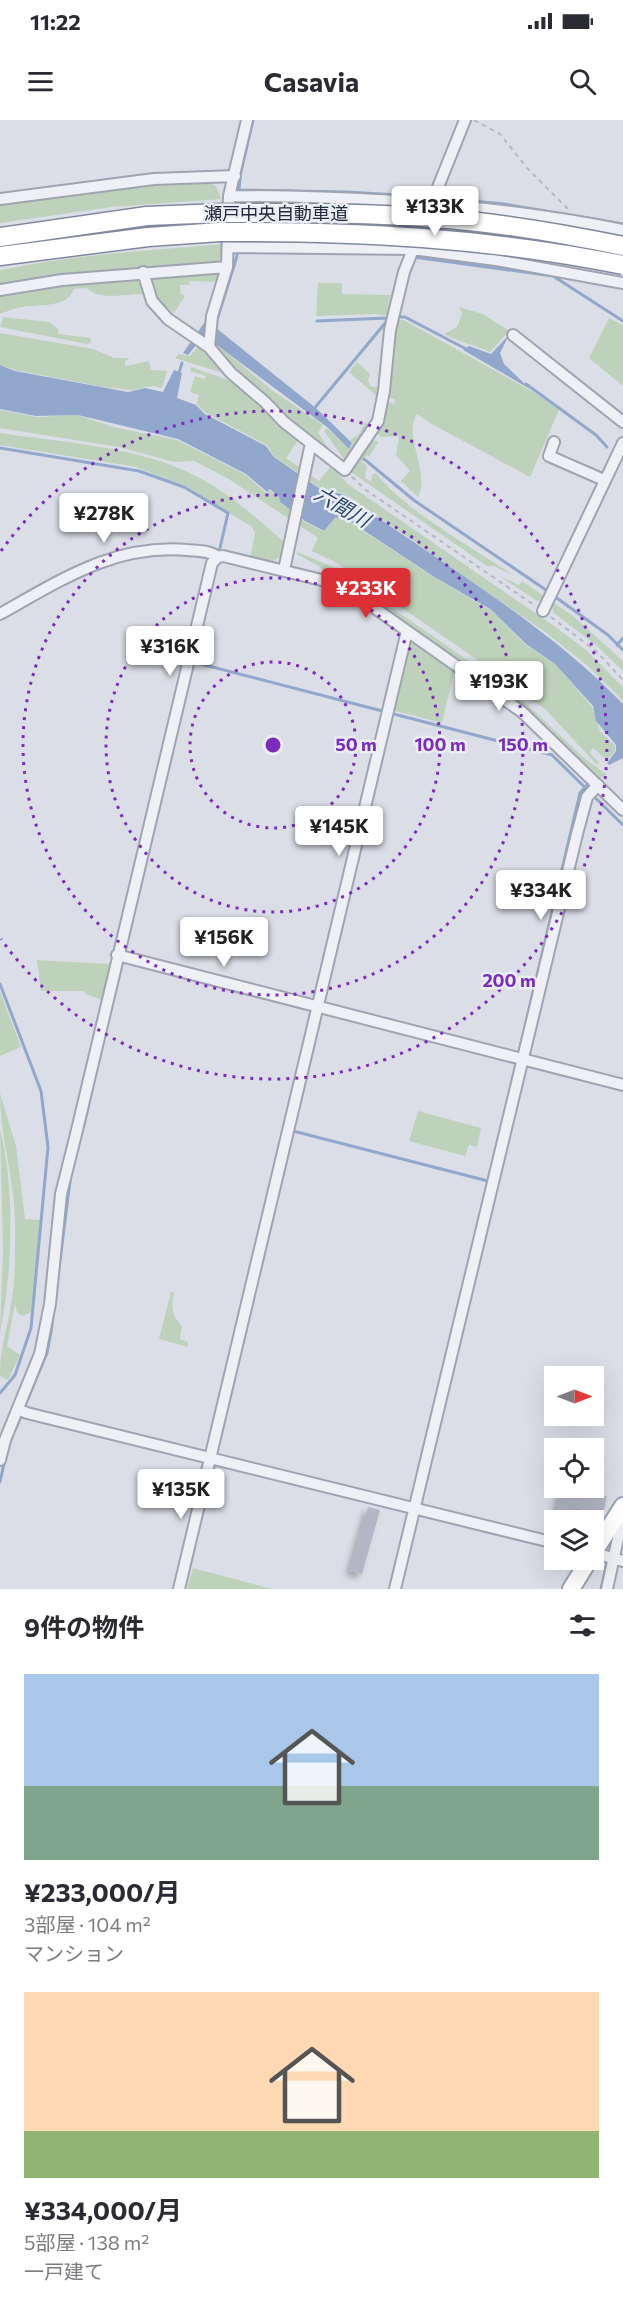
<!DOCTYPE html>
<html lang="ja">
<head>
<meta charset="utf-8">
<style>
	body { margin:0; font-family:Commissioner,"Noto Sans JP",sans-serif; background:#f7f7f7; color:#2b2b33; height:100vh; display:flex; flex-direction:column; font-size:22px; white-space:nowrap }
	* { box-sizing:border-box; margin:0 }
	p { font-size:20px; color:#7c7c81 }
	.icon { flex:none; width:33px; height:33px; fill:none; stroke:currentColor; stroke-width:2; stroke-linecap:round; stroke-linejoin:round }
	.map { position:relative; height:1469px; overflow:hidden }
	.sheet { display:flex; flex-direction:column; background:#fff; flex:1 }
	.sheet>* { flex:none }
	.needle { width:39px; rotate:90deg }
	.tools { position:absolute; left:544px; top:1246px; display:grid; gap:12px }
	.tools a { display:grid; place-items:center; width:60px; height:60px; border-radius:0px; background:#fff; box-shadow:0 6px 24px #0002; font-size:30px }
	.price { position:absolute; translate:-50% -51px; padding:0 14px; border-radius:6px; background:#fff; color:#222; font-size:20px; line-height:39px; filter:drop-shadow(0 2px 3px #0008) }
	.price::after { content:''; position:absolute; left:50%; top:36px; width:18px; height:14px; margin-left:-9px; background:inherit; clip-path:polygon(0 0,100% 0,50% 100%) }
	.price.on { background:#dc3036; color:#fff }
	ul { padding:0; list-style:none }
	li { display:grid; align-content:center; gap:12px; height:318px; padding:0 24px }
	li span { display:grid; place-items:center; height:186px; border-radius:0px; color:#555 }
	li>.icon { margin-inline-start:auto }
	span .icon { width:108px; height:108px; fill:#fffc; stroke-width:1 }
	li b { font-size:26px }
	h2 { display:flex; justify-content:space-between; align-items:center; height:72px; padding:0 24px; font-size:26px }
	.status { display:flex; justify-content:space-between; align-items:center; height:42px; padding:0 30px; background:#fff; direction:ltr }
	.status svg { height:16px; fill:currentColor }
	header { display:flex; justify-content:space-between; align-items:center; height:78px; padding:0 24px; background:#fff; font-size:27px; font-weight:700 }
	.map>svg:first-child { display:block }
	.green { fill:#bed2bb }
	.water { fill:#91a7cc }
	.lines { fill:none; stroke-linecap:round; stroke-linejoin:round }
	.stream { stroke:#91a7cc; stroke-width:3 }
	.building { fill:#b2b7c5; filter:url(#shadow) }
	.street-casing { stroke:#a0a4b1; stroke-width:14 }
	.primary-casing { stroke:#99a1b4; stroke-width:20 }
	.highway-casing { stroke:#81899f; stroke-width:21 }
	.path { stroke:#b5b9c2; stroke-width:2; stroke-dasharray:4.5 4.5; stroke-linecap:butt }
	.street { stroke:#eef0f5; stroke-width:10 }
	.primary { stroke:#fff; stroke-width:16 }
	.highway { stroke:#fff; stroke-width:18 }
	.highway-bridge-casing { stroke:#81899f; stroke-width:21; stroke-linecap:butt }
	.highway-bridge { stroke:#fff; stroke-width:18 }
	.ring { fill:none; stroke:#7b2cbf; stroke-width:3; stroke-dasharray:3 6 }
	.labels { text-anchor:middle; stroke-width:5; stroke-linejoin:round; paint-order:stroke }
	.street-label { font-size:18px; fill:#242a3f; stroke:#eaeef5 }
	.water-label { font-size:20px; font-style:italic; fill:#2a4377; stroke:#eaeef5 }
	.centre { fill:#7b2cbf; stroke:#eaeef5; stroke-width:3 }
	.ring-label { font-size:18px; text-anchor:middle; font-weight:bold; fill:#7b2cbf; stroke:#eaeef5; stroke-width:5; stroke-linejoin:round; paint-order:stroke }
</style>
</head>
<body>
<div class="status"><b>11:22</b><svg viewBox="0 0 49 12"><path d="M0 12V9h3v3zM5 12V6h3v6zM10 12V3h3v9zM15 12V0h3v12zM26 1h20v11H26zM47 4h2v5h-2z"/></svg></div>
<header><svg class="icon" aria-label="menu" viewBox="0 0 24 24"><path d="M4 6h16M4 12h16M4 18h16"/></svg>Casavia<svg class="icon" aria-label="search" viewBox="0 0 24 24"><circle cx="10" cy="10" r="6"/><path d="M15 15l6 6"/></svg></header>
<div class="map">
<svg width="623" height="1469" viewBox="0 0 623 1469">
	<defs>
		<filter id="shadow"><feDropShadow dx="-4.5" dy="4.5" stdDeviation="3" flood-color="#0004"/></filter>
	</defs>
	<rect width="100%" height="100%" fill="#dbdee7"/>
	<path class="green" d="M194,62h14l8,4 5,13 -109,8 -112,16v-18l64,-11z
		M224,124l-6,21 -134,9 -84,12v-16c74,-15 149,-20 224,-26z
		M219,153l-2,9 -27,-1 -1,4h-9l1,9 4,2 -11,17c-13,-10 -24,-20 -25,-37z
		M138,158l6,16c-15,0 -47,7 -57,-6l-13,1c-8,21 -38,14 -56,19 -6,1 -12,4 -18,6v-19l67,-11z
		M318,163h24v11l49,1 -5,21 -9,-2 -61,2z
		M459,187l24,7 26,17 -19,21c-16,-7 -31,-10 -46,-18l13,-7 5,-13z
		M3,197l46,5 9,7v5l33,4v4l-4,2 -87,-17z
		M609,198l14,7v61l-34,-28z
		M396,200h8l131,73 24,17 -29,67 -100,-54 -13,-9c-15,22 14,58 1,83l-17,-16 9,-10 -14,-16 3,-19 -18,1 -6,-5 11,-19 2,-11 6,2 1,-4 -6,-3 3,-57z
		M0,213l93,16 21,9h16l-5,3v5l24,-5 2,9 16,1 -5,17 -9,-2 -21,4 -28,-3 -89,-17 -15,-5z
		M215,223l58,48 50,34 -5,8 19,27c-23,-19 -118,-92 -122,-117z
		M198,226l28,28 -51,-16 4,-4 11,2z
		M357,242l13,12 -2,7 2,5 10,2 -1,10 -30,-26z
		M191,247l43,15 15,10 50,47 -13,19 33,23 12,-15 17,18 206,142 31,23 38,38v14l-34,-34 -44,-35 -201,-139 -21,-3 -48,-33 -8,-12 -61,-32 -9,-9 2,-9 -9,-3 5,-16 10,3 1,-3 -16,-5z
		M0,290l37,7 41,-2 35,12 64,13 69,35 21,19 3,-4 9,8 1,4 25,20 19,10 11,-14 10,1 92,60 53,31 36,35 29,19 37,43 8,24 15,15v5l-8,9 -14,-12 -3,5 9,10 -2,2 -51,-55 -34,-26 -175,-121 -25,-12 6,-13 -91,-60 -33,-17 -20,1 -55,-15 -119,-19z
		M365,303l6,2 -25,37 -22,-31 3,-3 22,21 4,-6 -3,-3 9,-6z
		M0,313c65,10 137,13 196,43 33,17 61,42 88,66l-3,14 -9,6 -22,-3 5,-26 -3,-6 -66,-41 -50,-19 -136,-22z
		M371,319l7,3 -9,15 -3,-2 -4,7 5,4 -2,12 6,4 1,-7 4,-2c29,38 99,76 140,104l-22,-11h-7l-136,-94z
		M297,432l34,14 183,126 70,66 22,16 -6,5 -90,-82 -167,-116 -17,-6 -6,-8 -23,-13z
		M500,456l19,9 3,-4 51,35 50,45v10l-26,-25 -43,-33 -2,-6 -11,-7 -4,1z
		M409,519l46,30 -13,54 -50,-13z
		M37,840l73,4 -8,36 -16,-6 -2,-3h-43z
		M0,872l21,55 -21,9z
		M0,973l16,53 9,73 15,1 -7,83 -3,10 -8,3 -5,-4 -2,-8 -8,42 13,9 -12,25 -8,-4c0,-30 7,-45 11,-72 5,-25 4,-54 4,-79 0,-45 -15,-88 -15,-132z
		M418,991l63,17 -4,19 -8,-2 -4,11 -56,-15z
		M0,1009c15,59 13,140 0,204l3,-83z
		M171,1172h3c-3,15 -3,23 8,34l-2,13 8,3v5l-29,-8z
		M193,1448l79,21h-85z"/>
	<path class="water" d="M209,196l9,7 -2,5 101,81 35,34 -3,6 -22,-22 -121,-90h-3l-15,18 -5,-2z
		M509,215l-9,18 4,11 26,25 -67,-39 6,-4 22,8z
		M0,245l15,6 113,21 17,-4 18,4 11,-22 8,3 -5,25 19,7 9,9 61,32 8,11 49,34 21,3c92,66 201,129 279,210v54l-14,7 -2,-2 9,-12v-6l-20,-24 -3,-15 -38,-42 -29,-20 -36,-35 -54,-31 -91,-60h-10l-11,13 -19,-10 -25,-19 -1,-5 -9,-8 -3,3 -21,-18 -68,-35 -100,-24 -42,1 -36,-7z"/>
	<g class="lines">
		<path class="stream" d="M239,70l108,2 84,5
			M440,78l64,6 119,20
			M238,87l2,-31 13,-56
			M414,137l139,19 70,45
			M397,197h8l63,33
			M317,201l70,-3
			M216,203l21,-67v-19
			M178,256l4,-13
			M526,264l70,51 11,12
			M313,290l73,-88 7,-25
			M0,328l139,23 45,16 44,26 -8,35
			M364,339l51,42 134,91
			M554,476l54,39 15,15
			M617,525l6,-7
			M193,542l359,93 71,70
			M0,864l41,107 7,56 -17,181 -16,47 -15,18
			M503,1000l77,-327 8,-9
			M293,1011l195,50
			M77,1031l11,-43
			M24,1288l23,-55 4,-21 19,-151
			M16,1308l6,-14
			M0,1362l5,-23
			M601,1469l11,-48"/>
	</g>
	<path class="building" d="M562,1368l45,8 -4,18 -29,-6 -4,13h-16z
		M368,1387l12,3 -18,64 -12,-3z"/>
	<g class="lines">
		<g class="street-casing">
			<path id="street" d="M229,76c133,0 264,8 394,34
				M0,79l154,-20 81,-3
				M228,127l184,2 84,11 127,23
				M143,152l9,29 16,18 41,28 22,26 34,29 19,20 61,48 33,-49 6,-30 6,-61 14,-58 61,-152
				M0,170l62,-10 165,-13
				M513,215l110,87
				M209,227l3,-31 15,-49 2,-71 18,-76
				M554,322l-5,14 55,24
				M284,450l27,-127
				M543,491l80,-168
				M0,494c61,-34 114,-70 187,-64 10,1 22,0 31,7
				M117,835l506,130
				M18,1289l9,4 528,130
				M0,1340l5,-20 35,-86 10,-50 11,-110 16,-64 135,-567 6,-6 5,-1 119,29 180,127 101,98
				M594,1433l29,8
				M179,1469l228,-958
				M395,1469l182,-755 10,-37 11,-12
				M607,1469l16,-74"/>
		</g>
		<g class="primary-casing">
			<path id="primary" d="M594,1432l29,-46
				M571,1469l18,-29"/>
		</g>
		<g class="highway-casing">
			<path id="highway" d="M0,117l147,-21 73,-3
				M0,136l148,-19 72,-5"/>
		</g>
		<path class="path" d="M474,0l26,14 27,34 42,42
			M352,357l14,13 168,115
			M551,497l46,35 26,28"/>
		<use href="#street" class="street"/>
		<use href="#primary" class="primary"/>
		<use href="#highway" class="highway"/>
		<g class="highway-bridge-casing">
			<path id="highway-bridge" d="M220,93c71,0 143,-1 214,5 63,4 126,15 189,28
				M220,112c136,-1 269,6 403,33"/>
		</g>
		<use href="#highway-bridge" class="highway-bridge"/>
	</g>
	<g class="ring">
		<circle cx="273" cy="625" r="83"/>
		<circle cx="273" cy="625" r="167"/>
		<circle cx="273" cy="625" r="250"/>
		<path d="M1 431A334 334 0 1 1 1 819"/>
	</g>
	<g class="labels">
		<g class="street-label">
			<text x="276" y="100">瀬戸中央自動車道</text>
		</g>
		<g class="water-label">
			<text transform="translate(342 387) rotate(30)" y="7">六間川</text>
		</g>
	</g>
	<circle cx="273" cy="625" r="9" class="centre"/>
	<g class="ring-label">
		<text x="356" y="631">50 m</text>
		<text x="440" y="631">100 m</text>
		<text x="523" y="631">150 m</text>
		<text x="509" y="867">200 m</text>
	</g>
</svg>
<div class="tools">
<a><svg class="needle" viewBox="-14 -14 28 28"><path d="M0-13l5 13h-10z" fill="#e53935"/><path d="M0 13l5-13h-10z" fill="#7c7c81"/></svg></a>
<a><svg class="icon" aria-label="locate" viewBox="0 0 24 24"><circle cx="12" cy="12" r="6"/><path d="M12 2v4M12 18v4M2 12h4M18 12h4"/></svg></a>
<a><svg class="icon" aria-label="layers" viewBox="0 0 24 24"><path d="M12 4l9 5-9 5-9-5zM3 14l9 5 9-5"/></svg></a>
</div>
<b class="price" style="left:435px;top:117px">¥133K</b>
<b class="price" style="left:104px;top:424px">¥278K</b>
<b class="price on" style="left:366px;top:499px">¥233K</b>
<b class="price" style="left:170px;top:557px">¥316K</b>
<b class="price" style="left:499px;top:592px">¥193K</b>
<b class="price" style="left:339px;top:737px">¥145K</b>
<b class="price" style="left:541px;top:801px">¥334K</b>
<b class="price" style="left:224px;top:848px">¥156K</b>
<b class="price" style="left:181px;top:1400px">¥135K</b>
</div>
<section class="sheet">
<h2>9件の物件<svg class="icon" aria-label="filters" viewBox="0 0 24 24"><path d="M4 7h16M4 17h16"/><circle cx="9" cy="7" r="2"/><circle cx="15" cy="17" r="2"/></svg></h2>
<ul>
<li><span style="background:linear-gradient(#a9c7e8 60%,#7fa58c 0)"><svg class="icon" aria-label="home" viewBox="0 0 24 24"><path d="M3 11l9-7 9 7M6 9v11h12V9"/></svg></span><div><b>¥233,000/月</b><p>3部屋 · 104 m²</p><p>マンション</p></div></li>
<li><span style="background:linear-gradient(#ffd9b3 75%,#8fb573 0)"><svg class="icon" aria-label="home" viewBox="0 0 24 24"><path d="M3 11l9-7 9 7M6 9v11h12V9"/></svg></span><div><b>¥334,000/月</b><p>5部屋 · 138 m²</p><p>一戸建て</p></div></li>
</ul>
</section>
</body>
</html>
